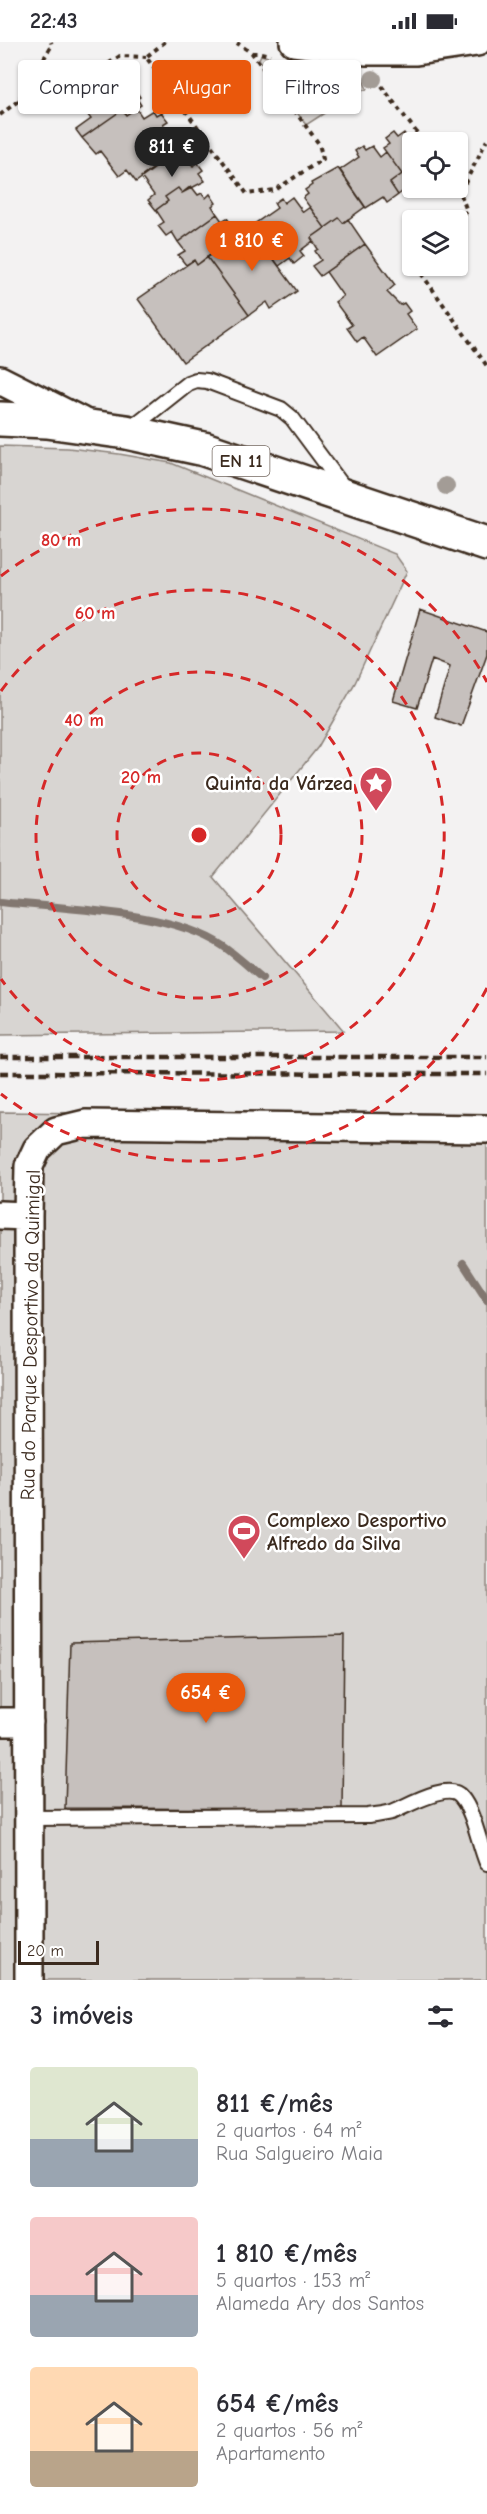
<!DOCTYPE html>
<html lang="pt">
<head>
<meta charset="utf-8">
<style>
	body { margin:0; font-family:"Comic Neue",sans-serif; background:#f7f7f7; color:#2b2b33; height:100vh; display:flex; flex-direction:column; font-size:22px; white-space:nowrap }
	* { box-sizing:border-box; margin:0 }
	p { font-size:20px; color:#7c7c81 }
	.icon { flex:none; width:33px; height:33px; fill:none; stroke:currentColor; stroke-width:2; stroke-linecap:round; stroke-linejoin:round }
	.map { position:relative; height:1938px; overflow:hidden }
	.drawer { display:flex; flex-direction:column; background:#fff; flex:1 }
	.drawer>* { flex:none }
	.top-card { position:absolute; left:18px; top:18px; width:452px; height:54px; display:flex; gap:12px }
	.buttons { position:absolute; left:402px; top:90px; display:grid; gap:12px }
	.buttons a { display:grid; place-items:center; width:66px; height:66px; border-radius:6px; background:#fff; box-shadow:0 2px 4px #0004; font-size:30px }
	.scale { position:absolute; left:18px; bottom:15px; width:81px; box-sizing:border-box; padding-left:6px; border:3px solid #3b2a1e; border-top:0; font-size:16px; line-height:21px; white-space:nowrap; color:#3b2a1e; -webkit-text-stroke:4px #fff; paint-order:stroke }
	.price { position:absolute; translate:-50% -51px; padding:0 14px; border-radius:21px; background:#ea580c; color:#fff; font-size:20px; line-height:39px; filter:drop-shadow(0 2px 3px #0008) }
	.price::after { content:''; position:absolute; left:50%; top:36px; width:18px; height:14px; margin-left:-9px; background:inherit; clip-path:polygon(0 0,100% 0,50% 100%) }
	.price.selected { background:#222; color:#fff }
	ul { padding:0; list-style:none }
	li { display:flex; align-items:center; gap:18px; height:150px; padding:0 30px }
	li span { display:grid; place-items:center; flex:none; width:168px; height:120px; border-radius:6px; color:#555 }
	li>.icon { margin-inline-start:auto }
	span .icon { width:72px; height:72px; fill:#fffc; stroke-width:1 }
	li b { font-size:26px }
	h2 { display:flex; justify-content:space-between; align-items:center; height:72px; padding:0 30px; font-size:26px }
	.chip { padding:0 21px; border-radius:6px; background:#fff; box-shadow:0 2px 4px #0004; font-size:21px; line-height:54px }
	.chip.selected { background:#ea580c; color:#fff }
	.status { display:flex; justify-content:space-between; align-items:center; height:42px; padding:0 30px; background:#fff; direction:ltr }
	.status svg { height:16px; fill:currentColor }
	.map>svg:first-child { display:block }
	.green { fill:#d8d5d2; stroke:#8a8078; stroke-width:1.5 }
	.lines { fill:none; stroke-linecap:round; stroke-linejoin:round }
	.stream { stroke:#827770; stroke-width:8 }
	.building { fill:#c6c0bd; stroke:#3b2a1e; stroke-width:1.5 }
	.service-casing { stroke:#3b2a1e; stroke-width:18 }
	.minor-casing { stroke:#3b2a1e; stroke-width:32 }
	.primary-casing { stroke:#3b2a1e; stroke-width:38 }
	.path { stroke:#3b2a1e; stroke-width:4; stroke-dasharray:4.5 4.5; stroke-linecap:butt }
	.service { stroke:#fff; stroke-width:14 }
	.minor { stroke:#fff; stroke-width:27 }
	.primary { stroke:#fff; stroke-width:33 }
	.rail { stroke:#3b2a1e; stroke-width:4.5; stroke-dasharray:9 4.5; stroke-linecap:butt }
	.tree { fill:#a39c96 }
	.ring { fill:none; stroke:#d62828; stroke-width:3; stroke-dasharray:10 8 }
	.labels { text-anchor:middle; stroke-width:5; stroke-linejoin:round; paint-order:stroke }
	.shield { fill:#fff; stroke:#766a62; stroke-width:1.5 }
	.shield-label { font-size:18px; font-weight:bold; fill:#3b2a1e }
	.poi-label { font-size:20px; font-weight:bold; fill:#3b2a1e; stroke:#fff; text-anchor:end }
	.street-label { font-size:20px; fill:#3b2a1e; stroke:#fff }
	.centre { fill:#d62828; stroke:#fff; stroke-width:3 }
	.ring-label { font-size:18px; text-anchor:middle; font-weight:bold; fill:#d62828; stroke:#fff; stroke-width:5; stroke-linejoin:round; paint-order:stroke }
</style>
</head>
<body>
<div class="status"><b>22:43</b><svg viewBox="0 0 49 12"><path d="M0 12V9h3v3zM5 12V6h3v6zM10 12V3h3v9zM15 12V0h3v12zM26 1h20v11H26zM47 4h2v5h-2z"/></svg></div>
<div class="map">
<svg width="487" height="1938" viewBox="0 0 487 1938">
	<rect width="100%" height="100%" fill="#f3f2f2"/>
	<filter id="ink" filterUnits="userSpaceOnUse"><feTurbulence type="fractalNoise" baseFrequency=".0167" numOctaves="2"/><feDisplacementMap in="SourceGraphic" scale="12" xChannelSelector="R" yChannelSelector="G"/><feConvolveMatrix kernelMatrix="1 2 1 2 8 2 1 2 1" color-interpolation-filters="sRGB"/></filter>
	<g filter="url(#ink)">
		<path class="green" d="M261,13l33,9 65,7 8,18 -10,3 -51,33 -47,-66z
			M0,404l68,2 51,6 52,9 224,91 12,17 -52,112 -37,64 -105,130 131,154 -344,4z
			M0,1070l96,1 391,26v841h-487z"/>
		<g class="lines">
			<path class="stream" d="M0,860c64,7 170,8 223,44 13,9 26,21 39,32
				M463,1221l24,37"/>
		</g>
		<path class="building" d="M118,32l12,17 4,-3 6,9 -3,2 4,6 -15,10 -4,-5 -40,28 -6,-8 15,-11 -13,-17z
			M136,66l6,9 11,-7 3,5 5,-3 7,9 -5,3 18,25 -45,33 -9,-12 -8,6 -19,-25 -4,3 -14,-16 40,-28 4,5z
			M393,91l4,5 7,-5 8,12v43h13l-10,6 -5,-8 -12,9 -8,-12 12,-9 -19,-26 6,-4 -4,-5z
			M362,104l3,4 7,-4 8,11 6,-5 16,22 -12,9 8,12 -11,8 -4,-6 -17,11 -26,-38 19,-13 -4,-6z
			M181,107l12,17 4,-4 6,8 -4,3 6,8 -23,12 -4,-5 -13,9 3,4 -12,9 -8,-10 6,-5 -13,-18z
			M338,126l27,39 -22,16 -4,-5 -14,10 -22,-30 5,-4 -3,-4 7,-5 -1,-2z
			M191,144l7,9 4,-2 4,5 4,-4 6,9 -4,3 5,8 -39,28 -6,-10 -6,4 -8,-10 6,-4 -8,-12 12,-9 -3,-4 13,-9 4,5z
			M292,155l11,15 7,-5 15,21 -14,10 2,3 -13,10 4,5 -10,8 -4,-6 -11,8 -29,-39 27,-19 -3,-5 7,-5 3,5z
			M217,172l5,7 5,-3 5,7 -4,3 7,10 -38,27 -3,-5 -8,5 -8,-10 7,-4 -7,-9z
			M339,176l4,5 5,-4 17,25 -45,32 -8,-10 9,-6 -6,-9 3,-2 -7,-11z
			M250,185l47,64 -26,18 -4,-7 -18,13 -42,-58z
			M365,202l30,41 -8,7 13,13 4,-2 6,8 -4,3 11,15 -40,28 -14,-20 -6,5 -10,-14 5,-3 -17,-23 8,-6 -17,-24z
			M207,215l42,58 -66,47 -45,-63 56,-39 3,5z
			M420,567l67,23v22l-26,72 -26,-9 15,-51 -18,-7 -15,49 -24,-7z
			M344,1594l-2,173 -277,-1 5,-165z"/>
		<g class="lines">
			<g class="service-casing">
				<path id="service" d="M130,387l58,-46 8,-3 11,1 74,28 11,9 52,70
					M29,1776l339,-2c8,-1 16,-2 24,-4 15,-6 57,-31 69,-15 13,15 18,47 26,66"/>
			</g>
			<g class="minor-casing">
				<path id="minor" d="M294,0l73,9h49l61,-9
					M0,338l81,41
					M0,1173l28,1
					M0,1680h29
					M29,1938l-1,-764 1,-50 8,-17 19,-18 29,-7 402,5"/>
			</g>
			<g class="primary-casing">
				<path id="primary" d="M0,377l47,2 79,11 78,17 283,95"/>
			</g>
			<path class="path" d="M165,0l-19,15 101,137 28,-4 48,-31 -4,-15 -67,-91 -15,-10
				M252,11h9l9,2
				M376,37l48,63
				M18,59l67,-22 35,-23 26,1
				M0,73l18,-14 34,-56 -1,-3
				M461,149l26,-51
				M456,178l11,-9 -9,-24
				M412,215v1
				M416,224l71,100"/>
			<use href="#service" class="service"/>
			<use href="#minor" class="minor"/>
			<use href="#primary" class="primary"/>
			<path class="rail" d="M0,1015h487
				M0,1031l487,1"/>
		</g>
		<g class="tree">
			<circle cx="373" cy="37" r="9"/>
			<circle cx="327" cy="42" r="9"/>
			<circle cx="446" cy="444" r="9"/>
		</g>
	</g>
	<g class="ring">
		<circle cx="199" cy="793" r="82"/>
		<circle cx="199" cy="793" r="163"/>
		<path d="M1 649A245 245 0 1 1 1 937"/>
		<path d="M487 946A326 326 0 0 1 1 1052M1 534A326 326 0 0 1 487 640"/>
	</g>
	<defs>
		<g id="sight-pin" transform="scale(1.725)"><path d="M0 17L-7.5 6A9.5 9.5 0 1 1 7.5 6Z" fill="#d1495b" stroke="#fff"/><path d="M0-6L1.8-2.2L6-1.7L2.9 1.2L3.7 5.4L0 3.3L-3.7 5.4L-2.9 1.2L-6-1.7L-1.8-2.2Z" fill="#fff"/></g>
		<g id="stadium-pin" transform="scale(1.725)"><path d="M0 17L-7.5 6A9.5 9.5 0 1 1 7.5 6Z" fill="#d1495b" stroke="#fff"/><path d="M0-5a6.5 5 0 1 0 0 10a6.5 5 0 1 0 0-10ZM-3.5-1.8h7v3.6h-7Z" fill="#fff"/></g>
	</defs>
	<g fill-rule="evenodd">
		<use href="#sight-pin" x="376" y="741"/>
		<use href="#stadium-pin" x="244" y="1489"/>
	</g>
	<g class="labels">
		<rect class="shield" x="212.5" y="404" width="57" height="30" rx="4.5"/>
		<g class="shield-label">
			<text x="241" y="425">EN 11</text>
		</g>
		<g class="poi-label">
			<text x="353" y="748">Quinta da Várzea</text>
			<text x="267" y="1485" text-anchor="start">Complexo Desportivo<tspan x="267" dy="23">Alfredo da Silva</tspan></text>
		</g>
		<g class="street-label">
			<text transform="translate(30 1293) rotate(-89)" y="7">Rua do Parque Desportivo da Quimigal</text>
		</g>
	</g>
	<circle cx="199" cy="793" r="9" class="centre"/>
	<g class="ring-label">
		<text x="61" y="504">80 m</text>
		<text x="95" y="577">60 m</text>
		<text x="84" y="684">40 m</text>
		<text x="141" y="741">20 m</text>
	</g>
</svg>
<div class="buttons">
<a><svg class="icon" aria-label="locate" viewBox="0 0 24 24"><circle cx="12" cy="12" r="6"/><path d="M12 2v4M12 18v4M2 12h4M18 12h4"/></svg></a>
<a><svg class="icon" aria-label="layers" viewBox="0 0 24 24"><path d="M12 4l9 5-9 5-9-5zM3 14l9 5 9-5"/></svg></a>
</div>
<div class="scale">20 m</div>
<b class="price selected" style="left:172px;top:136px">811 €</b>
<b class="price" style="left:252px;top:230px">1 810 €</b>
<b class="price" style="left:206px;top:1682px">654 €</b>
<div class="top-card">
<a class="chip">Comprar</a>
<a class="chip selected">Alugar</a>
<a class="chip">Filtros</a>
</div>
</div>
<section class="drawer">
<h2>3 imóveis<svg class="icon" aria-label="filters" viewBox="0 0 24 24"><path d="M4 7h16M4 17h16"/><circle cx="9" cy="7" r="2"/><circle cx="15" cy="17" r="2"/></svg></h2>
<ul>
<li><span style="background:linear-gradient(#dfe7d0 60%,#9aa5b1 0)"><svg class="icon" aria-label="home" viewBox="0 0 24 24"><path d="M3 11l9-7 9 7M6 9v11h12V9"/></svg></span><div><b>811 €/mês</b><p>2 quartos · 64 m²</p><p>Rua Salgueiro Maia</p></div></li>
<li><span style="background:linear-gradient(#f6c9c9 65%,#9aa5b1 0)"><svg class="icon" aria-label="home" viewBox="0 0 24 24"><path d="M3 11l9-7 9 7M6 9v11h12V9"/></svg></span><div><b>1 810 €/mês</b><p>5 quartos · 153 m²</p><p>Alameda Ary dos Santos</p></div></li>
<li><span style="background:linear-gradient(#ffd9b3 70%,#b9a48a 0)"><svg class="icon" aria-label="home" viewBox="0 0 24 24"><path d="M3 11l9-7 9 7M6 9v11h12V9"/></svg></span><div><b>654 €/mês</b><p>2 quartos · 56 m²</p><p>Apartamento</p></div></li>
</ul>
</section>
</body>
</html>
